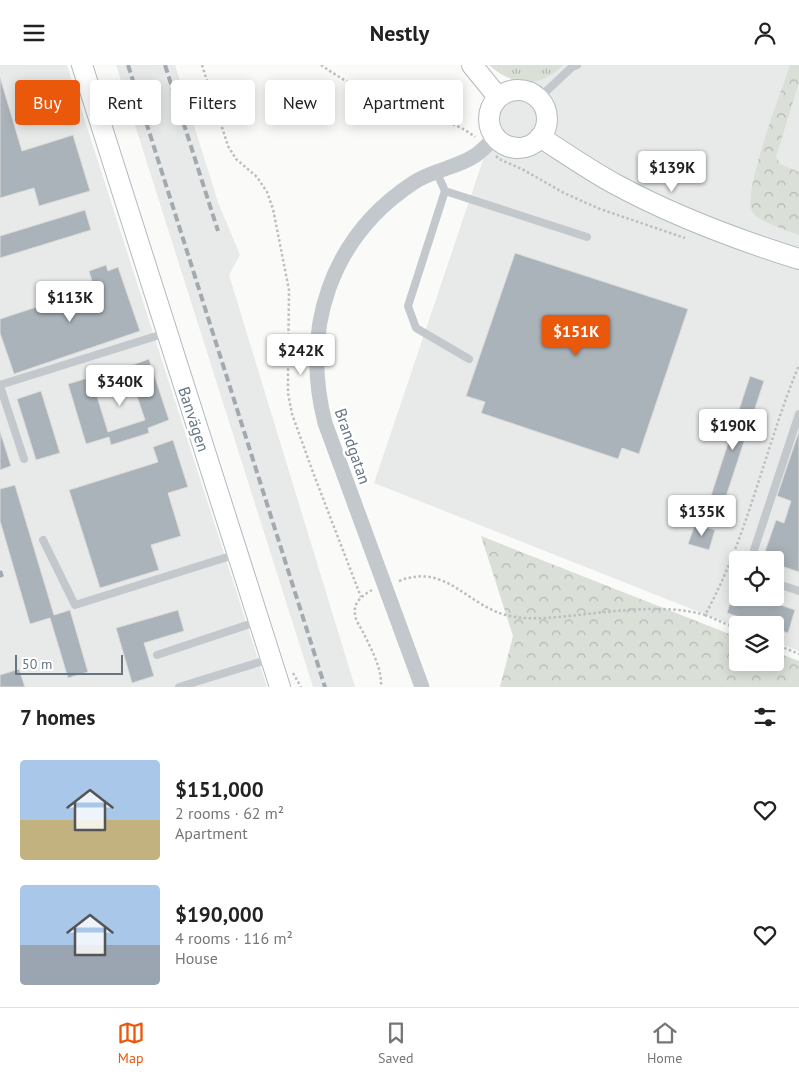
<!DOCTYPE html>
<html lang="en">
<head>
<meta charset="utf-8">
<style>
	body { margin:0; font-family:"PT Sans",sans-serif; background:#f6f6f6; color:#222; height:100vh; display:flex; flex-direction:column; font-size:19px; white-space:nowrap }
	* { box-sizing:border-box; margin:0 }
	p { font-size:16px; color:#767676 }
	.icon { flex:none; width:28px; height:28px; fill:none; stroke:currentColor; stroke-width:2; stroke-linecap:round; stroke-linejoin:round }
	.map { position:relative; height:622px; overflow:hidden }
	.sheet { display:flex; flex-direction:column; background:#fff; flex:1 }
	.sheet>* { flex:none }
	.guide { position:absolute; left:15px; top:15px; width:500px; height:45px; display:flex; gap:10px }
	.buttons { position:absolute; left:729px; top:486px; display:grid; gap:10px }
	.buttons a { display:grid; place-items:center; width:55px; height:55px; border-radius:5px; background:#fff; box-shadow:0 2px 12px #0003; font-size:25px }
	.scale { position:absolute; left:15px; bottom:12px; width:108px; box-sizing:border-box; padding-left:5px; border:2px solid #657683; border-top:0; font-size:14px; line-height:18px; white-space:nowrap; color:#657683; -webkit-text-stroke:4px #fff; paint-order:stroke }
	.price { position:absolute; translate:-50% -42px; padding:0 11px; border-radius:5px; background:#fff; color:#222; font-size:16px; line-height:32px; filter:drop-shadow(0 1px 2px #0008) }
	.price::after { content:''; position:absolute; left:50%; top:30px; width:15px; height:11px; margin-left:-8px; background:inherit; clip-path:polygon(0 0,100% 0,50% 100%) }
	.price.current { background:#ea580c; color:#fff }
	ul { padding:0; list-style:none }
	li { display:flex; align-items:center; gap:15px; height:125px; padding:0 20px }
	li span { display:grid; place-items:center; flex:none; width:140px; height:100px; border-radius:5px; color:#555 }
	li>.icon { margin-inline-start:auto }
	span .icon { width:60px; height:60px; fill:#fffc; stroke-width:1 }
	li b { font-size:21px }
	h2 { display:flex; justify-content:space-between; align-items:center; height:60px; padding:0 20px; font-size:21px }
	.tag { padding:0 18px; border-radius:5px; background:#fff; box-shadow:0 2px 12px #0003; font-size:18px; line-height:45px }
	.tag.current { background:#ea580c; color:#fff }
	header { display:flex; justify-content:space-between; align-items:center; height:65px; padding:0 20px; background:#fff; font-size:22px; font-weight:800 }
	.tab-bar { display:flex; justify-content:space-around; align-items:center; height:70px; border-top:1px solid #e0e0e0; background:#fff; font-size:14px; color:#767676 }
	.tab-bar a { display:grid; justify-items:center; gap:2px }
	.tab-bar .current { color:#ea580c }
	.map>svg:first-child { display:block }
	.built { fill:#e8e9e9; fill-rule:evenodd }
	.grass { fill:url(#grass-tufts) }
	.forest { fill:url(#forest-crowns) }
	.building { fill:#aab3b9; stroke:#dcdcda }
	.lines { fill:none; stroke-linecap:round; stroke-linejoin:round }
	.secondary-casing { stroke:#b3babf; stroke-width:22 }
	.path { stroke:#bbbfc2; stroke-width:2.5; stroke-dasharray:2.5 2.5; stroke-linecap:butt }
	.lane { stroke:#c3c8cc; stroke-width:8 }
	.street { stroke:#c3c8cc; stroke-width:15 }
	.secondary { stroke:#fff; stroke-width:20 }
	.rail { stroke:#a2aab0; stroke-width:4; stroke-dasharray:8 4; stroke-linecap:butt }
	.labels { text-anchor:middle; stroke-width:5; stroke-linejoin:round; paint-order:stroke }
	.street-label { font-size:16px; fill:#657683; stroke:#fff }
</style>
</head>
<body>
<header><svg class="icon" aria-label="menu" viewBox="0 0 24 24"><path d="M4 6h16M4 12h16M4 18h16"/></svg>Nestly<svg class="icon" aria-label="person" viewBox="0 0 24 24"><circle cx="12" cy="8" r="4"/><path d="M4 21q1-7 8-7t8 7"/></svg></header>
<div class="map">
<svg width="799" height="622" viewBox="0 0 799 622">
	<defs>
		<pattern id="grass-tufts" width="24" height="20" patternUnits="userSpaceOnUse" patternTransform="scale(1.25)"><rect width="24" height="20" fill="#dadfd7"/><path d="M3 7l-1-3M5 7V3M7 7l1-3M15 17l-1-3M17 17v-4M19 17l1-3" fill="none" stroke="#b4b9b4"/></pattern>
		<pattern id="forest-crowns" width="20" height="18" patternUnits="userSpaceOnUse" patternTransform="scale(1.25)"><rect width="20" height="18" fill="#dadfd7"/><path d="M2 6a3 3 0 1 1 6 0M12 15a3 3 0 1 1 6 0" fill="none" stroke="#b4b9b4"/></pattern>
	</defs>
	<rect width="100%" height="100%" fill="#fafaf8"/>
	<path class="built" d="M0,0h67l200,622h-267z
		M116,0h59l43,137 22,53 -11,20 126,412h-42z
		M515,0h284v586l-24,-9v-17h-37l-1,2 -363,-144zM738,495h37v37h-37z"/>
	<path class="grass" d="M489,0h74c-22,24 -51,21 -74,0z"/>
	<path class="forest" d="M790,0h9v17l-23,75 4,7 19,8v63c-11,-5 -42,-13 -47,-24 -10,-19 30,-121 38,-146z
		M481,471l256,101 1,26h37v-11l24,9v26h-299l13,-51z"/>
	<path class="building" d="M0,12l22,74 51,-16 17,56 -51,15 -5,-18 -34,10z
		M85,145l6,20 -91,28v-22z
		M515,188l173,56 -49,145 -17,-6 -4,11 -137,-46 4,-11 -19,-6z
		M106,200l2,6 10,-4 22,64 -126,43 -14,-41v-14l94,-31 -5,-17z
		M149,294l20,61 -21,8 1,5 -38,12 -2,-8 -23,7 -18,-60 23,-7 17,55 37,-12 -18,-53z
		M750,311l14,5 -48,146 -14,-4z
		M41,326l19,62 -24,7 -19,-61z
		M0,366l11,35 -11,4z
		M799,366v141l-24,-8v-4h-13l14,-40 8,3 7,-22 -14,-5z
		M173,375l15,47 -20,6 13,43 -30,9 8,25 -59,18 -31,-98 89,-28 -5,-15z
		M15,420l39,130 16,-5 18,62 -20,6 -18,-60 -20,6 -30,-103v-32z
		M695,459l20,6 -6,20 -21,-6z
		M734,525l4,1v6h19l38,13 -7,23 -13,-4v-4h-11l-37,-12z
		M178,545l6,21 -40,12 10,33 -22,7 -16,-55z
		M19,604l6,18h-25v-12z"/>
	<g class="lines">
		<g class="secondary-casing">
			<path id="secondary" d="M82,0l198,622
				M472,0l26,32
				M489 54a29 29 0 1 1 58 0a29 29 0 1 1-58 0Z
				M540,72c25,16 49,33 75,47 59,32 120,55 184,75"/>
		</g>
		<path class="path" d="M202,0l26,81 8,13 21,18 10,15 6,17 16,81 -1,84v19l4,21 22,61 47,122
			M321,0c20,14 43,27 65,35 26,10 68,20 89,37
			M496,91l3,3 23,10 42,24 36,16 85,29
			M399,516c48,-19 68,26 111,35 19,4 38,2 58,0 41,-4 97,-13 137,-1 43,-78 60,-168 94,-250
			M372,525c-9,5 -19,12 -17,24 0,6 5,12 8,18 8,17 19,35 18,55
			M705,550l33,14
			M775,579l24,10
			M293,608l8,14"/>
		<path class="lane" d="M538,34l34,-32 5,-2
			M436,106l9,20 -37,115 8,22 53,31
			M445,126l142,46
			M0,320l166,-52
			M0,321l24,73
			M43,475l32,65 162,-51
			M755,495l-1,-10 45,-136
			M775,518l24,8
			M157,590l102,-34
			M179,622l91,-28"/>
		<path class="street" d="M422,622l-97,-264c-24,-94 5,-185 88,-240 19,-13 44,-15 63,-28 7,-5 13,-12 20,-18"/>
		<use href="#secondary" class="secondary"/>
		<path class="rail" d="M128,0l197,622
			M165,0l53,166
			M0,506l2,6"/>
	</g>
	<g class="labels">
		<g class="street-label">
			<text transform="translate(194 354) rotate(72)" y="6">Banvägen</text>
			<text transform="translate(353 381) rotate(71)" y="6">Brandgatan</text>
		</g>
	</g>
</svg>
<div class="buttons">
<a><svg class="icon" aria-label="locate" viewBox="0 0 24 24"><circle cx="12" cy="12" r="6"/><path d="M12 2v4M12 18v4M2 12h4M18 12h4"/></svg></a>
<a><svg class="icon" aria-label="layers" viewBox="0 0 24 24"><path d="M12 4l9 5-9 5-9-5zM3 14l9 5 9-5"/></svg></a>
</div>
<div class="scale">50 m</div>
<b class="price" style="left:672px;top:128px">$139K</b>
<b class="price" style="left:70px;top:258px">$113K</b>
<b class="price current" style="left:576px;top:292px">$151K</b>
<b class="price" style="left:301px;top:311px">$242K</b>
<b class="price" style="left:120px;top:342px">$340K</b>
<b class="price" style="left:733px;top:386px">$190K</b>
<b class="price" style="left:702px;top:472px">$135K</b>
<div class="guide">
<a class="tag current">Buy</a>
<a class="tag">Rent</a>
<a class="tag">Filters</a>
<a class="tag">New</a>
<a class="tag">Apartment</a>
</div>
</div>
<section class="sheet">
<h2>7 homes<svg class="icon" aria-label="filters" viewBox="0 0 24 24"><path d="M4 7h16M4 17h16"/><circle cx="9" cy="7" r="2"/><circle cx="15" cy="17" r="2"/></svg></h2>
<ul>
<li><span style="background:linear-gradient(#a9c7e8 60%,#c2b280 0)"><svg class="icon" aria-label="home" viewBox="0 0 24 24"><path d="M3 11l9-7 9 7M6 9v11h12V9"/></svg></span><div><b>$151,000</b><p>2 rooms · 62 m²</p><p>Apartment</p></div><svg class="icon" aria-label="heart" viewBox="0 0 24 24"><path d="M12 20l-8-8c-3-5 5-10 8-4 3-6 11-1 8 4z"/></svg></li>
<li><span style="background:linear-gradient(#a9c7e8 60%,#9aa5b1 0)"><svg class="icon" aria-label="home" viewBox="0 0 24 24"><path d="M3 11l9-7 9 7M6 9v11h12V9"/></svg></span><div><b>$190,000</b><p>4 rooms · 116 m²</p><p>House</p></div><svg class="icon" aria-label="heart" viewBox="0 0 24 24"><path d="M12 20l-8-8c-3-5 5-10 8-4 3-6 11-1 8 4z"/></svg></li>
</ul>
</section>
<nav class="tab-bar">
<a class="current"><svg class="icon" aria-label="map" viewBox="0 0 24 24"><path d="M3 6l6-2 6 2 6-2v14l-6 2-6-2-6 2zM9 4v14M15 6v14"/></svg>Map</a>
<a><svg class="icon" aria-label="saved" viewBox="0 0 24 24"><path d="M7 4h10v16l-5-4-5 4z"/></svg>Saved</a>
<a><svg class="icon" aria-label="home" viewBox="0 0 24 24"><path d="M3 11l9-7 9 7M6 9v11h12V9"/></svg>Home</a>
</nav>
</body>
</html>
